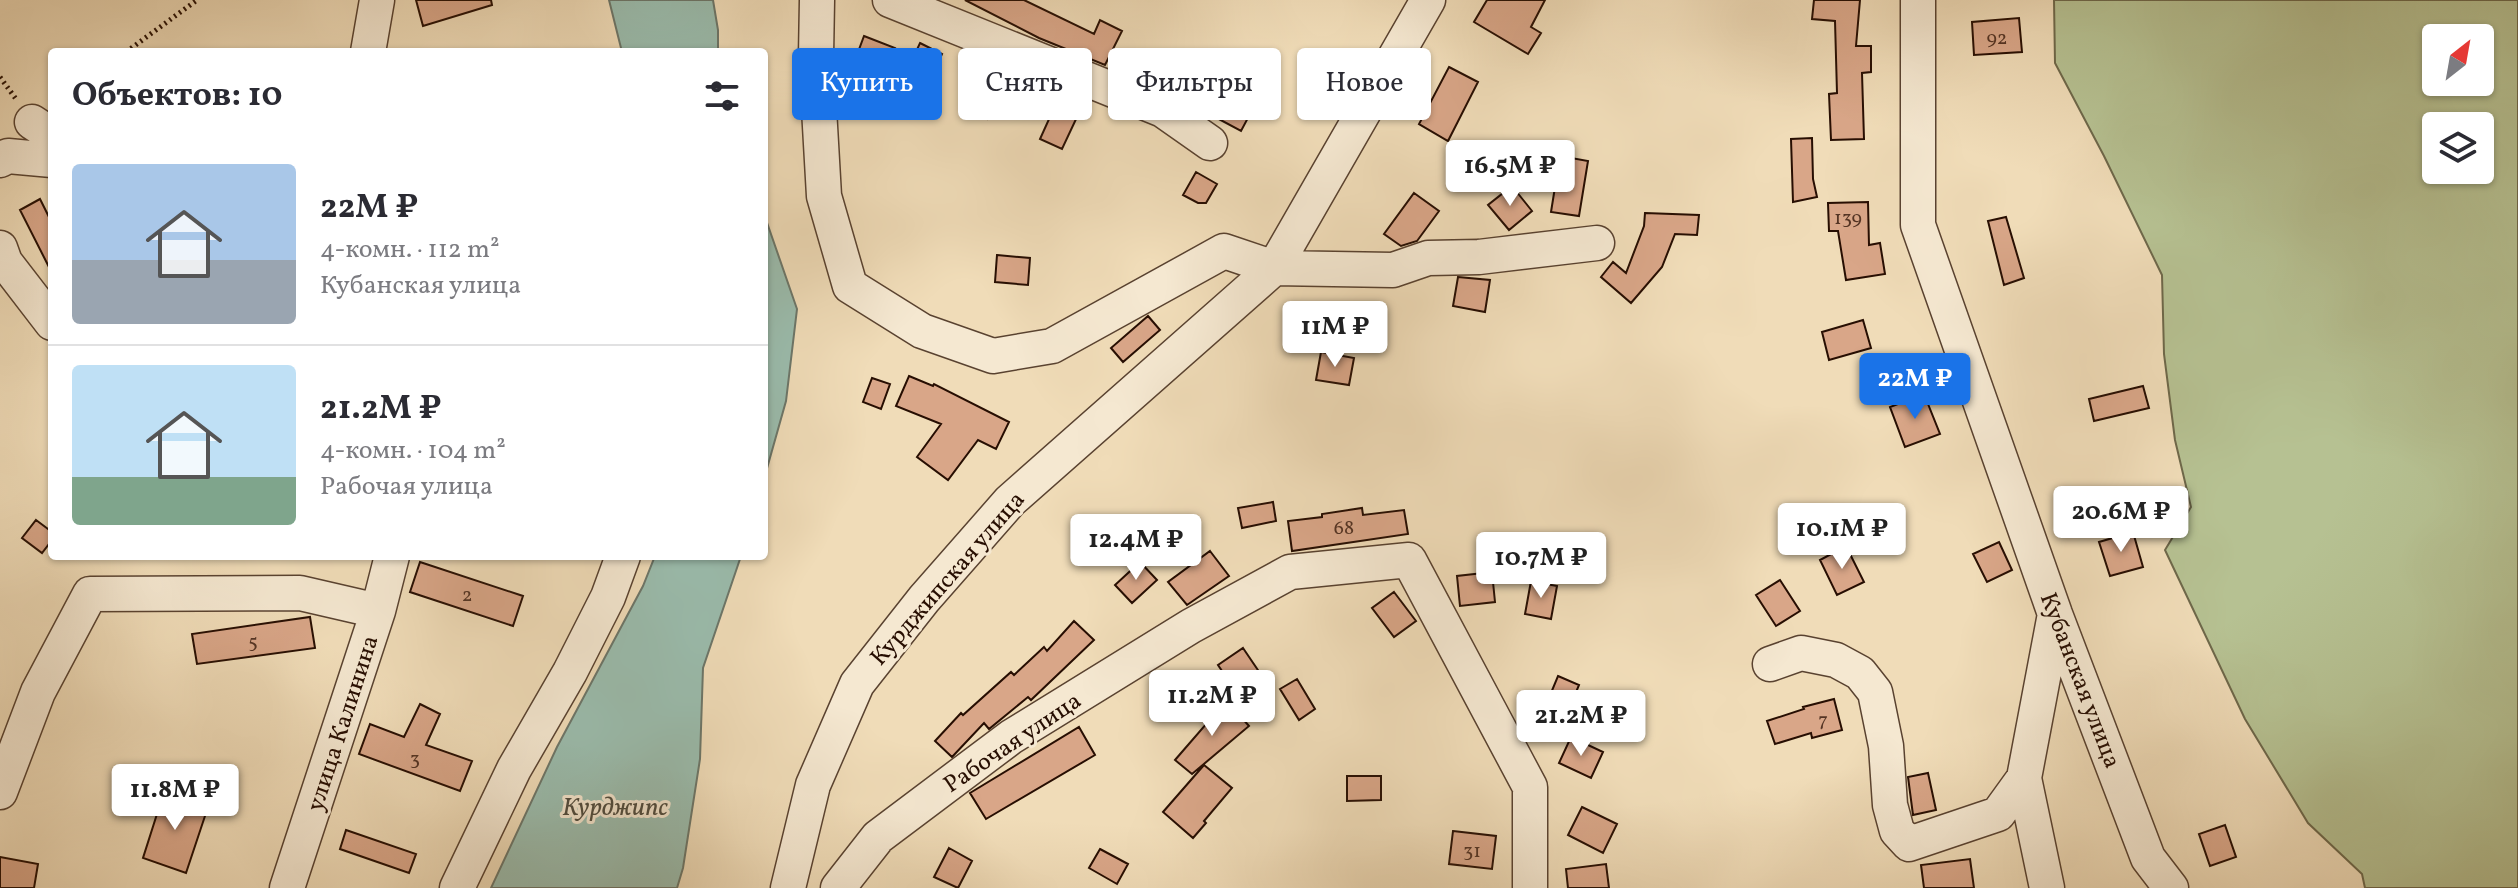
<!DOCTYPE html>
<html lang="ru">
<head>
<meta charset="utf-8">
<style>
	body { margin:0; font-family:Vollkorn,serif; background:#f2f2f3; color:#2b2b33; height:100vh; display:flex; flex-direction:column; font-size:30px; white-space:nowrap }
	* { box-sizing:border-box; margin:0 }
	p { font-size:26px; color:#7c7c81 }
	.icon { flex:none; width:44px; height:44px; fill:none; stroke:currentColor; stroke-width:2; stroke-linecap:round; stroke-linejoin:round }
	.map { position:relative; flex:1; overflow:hidden }
	.panel { position:absolute; left:48px; top:48px; width:720px; height:512px; display:flex; flex-direction:column; background:#fff; border-radius:8px; box-shadow:0 2px 6px #0004 }
	.panel>* { flex:none }
	.guide { position:absolute; left:792px; top:48px; width:760px; height:72px; display:flex; gap:16px }
	.needle { width:52px; rotate:31deg }
	.tools { position:absolute; left:2422px; top:24px; display:grid; gap:16px }
	.tools a { display:grid; place-items:center; width:72px; height:72px; border-radius:8px; background:#fff; box-shadow:0 2px 6px #0004; font-size:40px }
	.price { position:absolute; translate:-50% -68px; padding:0 18px; border-radius:8px; background:#fff; color:#222; font-size:26px; line-height:52px; filter:drop-shadow(0 2px 4px #0008) }
	.price::after { content:''; position:absolute; left:50%; top:48px; width:24px; height:18px; margin-left:-12px; background:inherit; clip-path:polygon(0 0,100% 0,50% 100%) }
	.price.current { background:#1a73e8; color:#fff }
	ul { padding:0; list-style:none }
	li { display:flex; align-items:center; gap:24px; height:200px; padding:0 24px }
	li+li { border-top:2px solid #e1e1e2 }
	li span { display:grid; place-items:center; flex:none; width:224px; height:160px; border-radius:8px; color:#555 }
	li>.icon { margin-inline-start:auto }
	span .icon { width:96px; height:96px; fill:#fffc; stroke-width:1 }
	li b { font-size:34px }
	h2 { display:flex; justify-content:space-between; align-items:center; height:96px; padding:0 24px; font-size:34px }
	.chip { padding:0 28px; border-radius:8px; background:#fff; box-shadow:0 2px 6px #0004; font-size:28px; line-height:72px }
	.chip.current { background:#1a73e8; color:#fff }
	.map>svg:first-child { display:block }
	.green { fill:#b6c192; stroke:#6e684a; stroke-width:2; fill-rule:evenodd }
	.water { fill:#9abcad; stroke:#6c7669; stroke-width:2 }
	.building { fill:#d9a688; stroke:#270e02; stroke-width:2 }
	.lines { fill:none; stroke-linecap:round; stroke-linejoin:round }
	.minor-casing { stroke:#594230; stroke-width:37 }
	.path { stroke:#270e02; stroke-width:5; stroke-dasharray:2 4; stroke-linecap:butt }
	.minor { stroke:#f5e8d1; stroke-width:34 }
	.labels { text-anchor:middle; stroke-width:6; stroke-linejoin:round; paint-order:stroke }
	.number-label { font-size:20px; fill:#543424 }
	.street-label { font-size:24px; fill:#270e02; stroke:#f5e8d1 }
	.water-label { font-size:26px; font-style:italic; fill:#4f4b3e; stroke:#f5e8d1 }
</style>
</head>
<body>
<div class="map">
<svg width="2518" height="888" viewBox="0 0 2518 888">
	<rect width="100%" height="100%" fill="#f0dcb8"/>
	<filter id="stains"><feTurbulence type="fractalNoise" baseFrequency=".0025" numOctaves="4"/><feColorMatrix values="0 0 0 0 .2 0 0 0 0 .09 0 0 0 0 .02 0 0 0 .5 -.17"/></filter>
	<radialGradient id="worn" r=".72"><stop offset=".6" stop-color="#630" stop-opacity="0"/><stop offset="1" stop-color="#630" stop-opacity=".3"/></radialGradient>
	<path class="green" d="M2054,0h464v888h-153l-3,-14 -54,-51 -63,-104 -80,-169 26,-43 -16,-67 -11,-86 -2,-79 -58,-119 -49,-93zM2436,38h44v44h-44zM2436,126h44v44h-44z"/>
	<path class="water" d="M609,0h104l5,30v22h-96z
		M764,214l33,95 -11,92 -22,78z
		M655,556h86l-38,112 -3,91 -17,109 -6,20h-186l66,-141 86,-161z"/>
	<path class="building" d="M416,0h75l1,5 -69,21z
		M965,0h59l70,34 6,-14 22,11 -17,34 -66,-27z
		M1487,0h58l-14,27 10,6 -13,21 -54,-32z
		M1814,0h46l-4,46h15v26l-9,1 2,66 -33,1 -2,-46 8,-1 -2,-72 -23,-2z
		M2019,18l3,34 -48,3 -2,-33z
		M864,36l31,12 -10,26 -31,-11z
		M920,43l22,11 -12,28 -23,-11z
		M1169,66l22,11 -6,11 27,13 -6,14 -32,-21 -15,-7z
		M1449,67l29,15 -30,59 -29,-17z
		M979,70l26,13 -18,36 -26,-12z
		M1232,85l26,14 -17,32 -26,-14z
		M1054,108l23,9 -15,32 -22,-10z
		M1812,138l1,41 4,18 -24,5 -2,-63z
		M1560,156l28,5 -9,55 -28,-4z
		M1196,172l21,12 -11,19h-8l-15,-8z
		M1512,186l20,25 -23,19 -21,-25z
		M1414,193l25,18 -22,30 -16,5 -17,-12z
		M40,199l12,24v50l-32,-63z
		M1868,202l1,43 11,-2 5,31 -39,6 -8,-49h-9l-1,-28z
		M1645,213l54,2 -2,20 -22,-1 -13,33 -31,36 -30,-26 12,-15 13,11 18,-47z
		M2006,217l18,61 -20,7 -16,-64z
		M997,255l33,3 -2,27 -33,-3z
		M1458,277l32,3 -5,32 -32,-6z
		M1148,316l12,14 -37,32 -12,-14z
		M1863,320l8,28 -42,12 -7,-28z
		M1321,352l33,6 -5,27 -33,-5z
		M909,376l24,10 1,-2 75,38 -13,27 -18,-9 -30,40 -31,-23 24,-33 -45,-18z
		M872,378l18,6 -9,25 -18,-7z
		M2143,386l6,22 -55,13 -5,-22z
		M1924,394l16,40 -35,13 -15,-40z
		M1273,502l3,19 -34,7 -4,-20z
		M1362,508l1,7 41,-5 4,24 -116,17 -4,-30 34,-4v-3z
		M36,520l16,12v8l-10,13 -20,-15z
		M2133,532l10,35 -33,9 -11,-34z
		M1999,542l13,28 -25,12 -14,-28z
		M1846,546l18,36 -27,13 -17,-35z
		M1210,551l19,25 -42,29 -19,-23z
		M420,562l103,34 -10,30 -103,-34z
		M1140,562l17,18 -25,23 -17,-18z
		M1492,572l3,30 -35,4 -3,-30z
		M1780,580l20,31 -24,15 -20,-31z
		M1531,581l26,5 -6,33 -26,-5z
		M1394,592l22,29 -22,16 -22,-29z
		M310,617l5,31 -118,16 -5,-30z
		M1074,621l20,19 -63,60 -3,-3 -39,32 -5,-6 -32,34 -17,-16 26,-28 2,2 48,-43 3,3 30,-28 3,4z
		M1243,648l23,34 -25,17 -23,-34z
		M1558,676l21,9 -12,29 -21,-9z
		M1297,679l18,30 -16,11 -19,-31z
		M1834,699l8,31 -30,8 -1,-5 -36,11 -8,-23 37,-12 -1,-2z
		M1227,701l22,25 -57,48 -17,-14 33,-38 -2,-3z
		M420,704l20,10 -14,31 46,16 -12,30 -101,-37 11,-30 34,13z
		M1079,727l16,28 -109,64 -16,-26z
		M1571,737l32,15 -12,26 -32,-15z
		M1204,765l28,23 -28,33 2,2 -13,15 -30,-26z
		M1928,773l8,37 -23,5 -5,-38z
		M1347,776h34v24l-34,1z
		M164,792l44,15 -22,66 -43,-15z
		M1582,807l35,17 -14,29 -35,-18z
		M2225,825l11,32 -26,9 -11,-32z
		M346,830l70,24 -7,19 -69,-24z
		M1453,831l43,5 -4,33 -43,-5z
		M949,848l23,13 -14,27 -24,-11z
		M1100,849l28,15 -11,20 -28,-16z
		M0,857l38,7 -4,24h-34z
		M1970,859l4,29h-50l-3,-23z
		M1606,864l3,24h-41l-2,-19z"/>
	<g class="lines">
		<g class="minor-casing">
			<path id="minor" d="M817,0l-1,56 8,140 26,90 72,45 71,25 59,-10 172,-95 50,17 119,2 35,-12 51,-1 118,-14
				M890,0l273,110 47,33
				M1918,0v225l137,389 93,244 23,30
				M368,52l9,-52
				M32,122l20,13
				M0,160l8,-4 44,4
				M0,248l5,14 47,61
				M1770,664l31,-11 35,7 24,13 15,19 11,54 4,59 7,26 12,13 89,-30 26,-36
				M0,792l38,-100 52,-98 210,-1 78,18
				M287,888l91,-277 14,-55
				M457,888l57,-119 56,-97 38,-75 15,-41
				M788,888l25,-103 44,-101 67,-85 86,-98 264,-233 154,-268
				M838,888l40,-51 133,-100 180,-111 99,-54 119,-12 121,227v101
				M2047,888l-23,-110 31,-164"/>
		</g>
		<path class="path" d="M126,52l71,-52
			M0,77l16,22"/>
		<use href="#minor" class="minor"/>
	</g>
	<g class="labels">
		<g class="number-label">
			<text x="1997" y="44">92</text>
			<text x="1848" y="224">139</text>
			<text x="1344" y="534">68</text>
			<text x="467" y="601">2</text>
			<text x="253" y="648">5</text>
			<text x="1823" y="726">7</text>
			<text x="415" y="765">3</text>
			<text x="1472" y="857">31</text>
		</g>
		<g class="street-label">
			<text transform="translate(947 578) rotate(-49)" y="8">Курджипская улица</text>
			<text transform="translate(2081 680) rotate(69)" y="8">Кубанская улица</text>
			<text transform="translate(342 723) rotate(-72)" y="8">улица Калинина</text>
			<text transform="translate(1012 742) rotate(-34)" y="8">Рабочая улица</text>
		</g>
		<g class="water-label">
			<text x="615" y="815">Курджипс</text>
		</g>
	</g>
	<rect width="100%" height="100%" filter="url(#stains)"/>
	<rect width="100%" height="100%" fill="url(#worn)"/>
</svg>
<div class="tools">
<a><svg class="needle" viewBox="-14 -14 28 28"><path d="M0-13l5 13h-10z" fill="#e53935"/><path d="M0 13l5-13h-10z" fill="#7c7c81"/></svg></a>
<a><svg class="icon" aria-label="layers" viewBox="0 0 24 24"><path d="M12 4l9 5-9 5-9-5zM3 14l9 5 9-5"/></svg></a>
</div>
<b class="price" style="left:1510px;top:208px">16.5M ₽</b>
<b class="price" style="left:1335px;top:369px">11M ₽</b>
<b class="price current" style="left:1915px;top:421px">22M ₽</b>
<b class="price" style="left:2121px;top:554px">20.6M ₽</b>
<b class="price" style="left:1842px;top:571px">10.1M ₽</b>
<b class="price" style="left:1136px;top:582px">12.4M ₽</b>
<b class="price" style="left:1541px;top:600px">10.7M ₽</b>
<b class="price" style="left:1212px;top:738px">11.2M ₽</b>
<b class="price" style="left:1581px;top:758px">21.2M ₽</b>
<b class="price" style="left:175px;top:832px">11.8M ₽</b>
<div class="guide">
<a class="chip current">Купить</a>
<a class="chip">Снять</a>
<a class="chip">Фильтры</a>
<a class="chip">Новое</a>
</div>
<section class="panel">
<h2>Объектов: 10<svg class="icon" aria-label="filters" viewBox="0 0 24 24"><path d="M4 7h16M4 17h16"/><circle cx="9" cy="7" r="2"/><circle cx="15" cy="17" r="2"/></svg></h2>
<ul>
<li><span style="background:linear-gradient(#a9c7e8 60%,#9aa5b1 0)"><svg class="icon" aria-label="home" viewBox="0 0 24 24"><path d="M3 11l9-7 9 7M6 9v11h12V9"/></svg></span><div><b>22M ₽</b><p>4-комн. · 112 m²</p><p>Кубанская улица</p></div></li>
<li><span style="background:linear-gradient(#bfe0f5 70%,#7fa58c 0)"><svg class="icon" aria-label="home" viewBox="0 0 24 24"><path d="M3 11l9-7 9 7M6 9v11h12V9"/></svg></span><div><b>21.2M ₽</b><p>4-комн. · 104 m²</p><p>Рабочая улица</p></div></li>
</ul>
</section>
</div>
</body>
</html>
